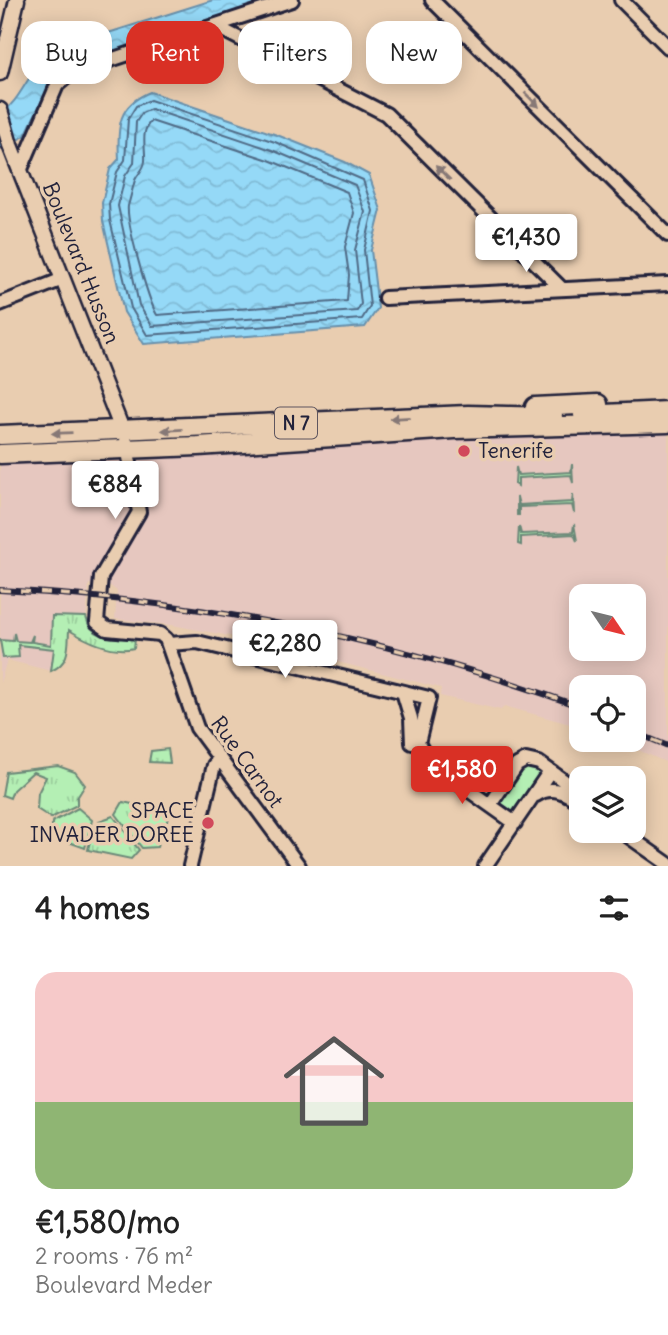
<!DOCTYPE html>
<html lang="en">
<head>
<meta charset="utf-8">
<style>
	body { margin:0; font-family:Delius,sans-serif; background:#f2f2f2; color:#222; height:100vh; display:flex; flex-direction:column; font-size:26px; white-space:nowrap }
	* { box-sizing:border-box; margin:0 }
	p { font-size:23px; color:#767676 }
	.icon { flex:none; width:38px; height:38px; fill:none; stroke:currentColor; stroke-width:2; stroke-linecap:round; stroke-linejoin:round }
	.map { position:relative; height:866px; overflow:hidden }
	.details { display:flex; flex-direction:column; background:#fff; flex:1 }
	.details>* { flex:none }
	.top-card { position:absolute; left:21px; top:21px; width:626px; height:63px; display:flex; gap:14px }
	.needle { width:46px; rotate:125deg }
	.fabs { position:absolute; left:569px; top:584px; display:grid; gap:14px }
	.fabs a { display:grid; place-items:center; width:77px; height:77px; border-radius:14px; background:#fff; box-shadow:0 4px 18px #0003; font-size:35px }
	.price { position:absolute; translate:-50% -60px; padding:0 16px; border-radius:7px; background:#fff; color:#222; font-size:23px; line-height:46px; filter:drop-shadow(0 2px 4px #0008) }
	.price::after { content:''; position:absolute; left:50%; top:42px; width:21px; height:16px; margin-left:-10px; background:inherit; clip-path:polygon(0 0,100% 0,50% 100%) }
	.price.on { background:#d93025; color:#fff }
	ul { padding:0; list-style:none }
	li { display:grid; align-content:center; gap:14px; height:371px; padding:0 35px }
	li+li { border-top:2px solid #e0e0e0 }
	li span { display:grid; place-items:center; height:217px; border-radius:21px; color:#555 }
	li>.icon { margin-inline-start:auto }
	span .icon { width:126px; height:126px; fill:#fffc; stroke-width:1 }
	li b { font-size:30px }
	h2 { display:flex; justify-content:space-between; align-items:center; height:84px; padding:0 35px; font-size:30px }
	.tag { padding:0 24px; border-radius:21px; background:#fff; box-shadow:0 4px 18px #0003; font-size:24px; line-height:63px }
	.tag.on { background:#d93025; color:#fff }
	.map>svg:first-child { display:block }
	.built { fill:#e6c7bf; fill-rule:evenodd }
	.grass { fill:url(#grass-tufts); stroke:#6b8878; stroke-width:2 }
	.water { fill:url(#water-waves); stroke:#6790ac; stroke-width:2 }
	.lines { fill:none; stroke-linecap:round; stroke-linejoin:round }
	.shore { stroke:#506b86; stroke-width:2 }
	.minor-casing { stroke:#22223b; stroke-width:18 }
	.tertiary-casing { stroke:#22223b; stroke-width:19 }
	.primary-casing { stroke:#22223b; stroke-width:23 }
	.minor { stroke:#e9cdb0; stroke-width:12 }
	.tertiary { stroke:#e9cdb0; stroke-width:14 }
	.primary { stroke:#e9cdb0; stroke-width:18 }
	.rail-casing { stroke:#22223b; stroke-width:6 }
	.rail { stroke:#e9cdb0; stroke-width:3.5; stroke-dasharray:10; stroke-linecap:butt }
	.oneway { fill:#867876 }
	.poi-dot { fill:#d1495b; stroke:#e9cdb0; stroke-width:2.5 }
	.labels { text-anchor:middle; stroke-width:7; stroke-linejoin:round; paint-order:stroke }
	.shield { fill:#e9cdb0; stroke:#5e555e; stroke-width:2 }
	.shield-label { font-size:19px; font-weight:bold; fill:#22223b }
	.street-label { font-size:21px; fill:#22223b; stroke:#e9cdb0 }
	.poi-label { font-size:21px; fill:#22223b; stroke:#e9cdb0; text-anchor:start }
</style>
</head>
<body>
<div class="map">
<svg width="668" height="866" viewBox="0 0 668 866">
	<defs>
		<pattern id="grass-tufts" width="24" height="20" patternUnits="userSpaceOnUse" patternTransform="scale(1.75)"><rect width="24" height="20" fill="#b4efb4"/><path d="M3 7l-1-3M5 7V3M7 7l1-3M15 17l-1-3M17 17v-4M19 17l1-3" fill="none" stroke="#9acd9c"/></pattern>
		<pattern id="water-waves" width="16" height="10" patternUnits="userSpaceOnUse" patternTransform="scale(1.75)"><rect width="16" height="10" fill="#95d9f7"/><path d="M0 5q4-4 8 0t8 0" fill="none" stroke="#80bad5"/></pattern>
	</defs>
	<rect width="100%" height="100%" fill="#e9cdb0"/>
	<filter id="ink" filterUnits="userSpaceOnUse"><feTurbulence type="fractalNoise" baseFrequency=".0143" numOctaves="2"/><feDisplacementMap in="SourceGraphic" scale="14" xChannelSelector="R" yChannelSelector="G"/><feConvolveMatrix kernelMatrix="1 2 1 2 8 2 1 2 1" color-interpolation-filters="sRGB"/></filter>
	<g filter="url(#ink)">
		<path class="built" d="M668,423v340l-53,-23h19v-52h-53v39l-77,-21 -3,4 -61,-14 1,-8 -195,-49 -74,-14 -57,-6 2,-28 -8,-6 -20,-1 -3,33 -33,-1 2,33 -4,22 -44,-11 -7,23v-229zM581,597h53v52h-53z"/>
		<path class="grass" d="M572,464l1,19 -2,-8 -53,3v8l-3,-2 1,-17 2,8 53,-3z
			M573,494l1,19 -2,-8 -53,2v8h-2v-18l2,8 53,-3z
			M574,524l3,17 -3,-7 -53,3v8l-3,-1 1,-18 2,8 52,-2z
			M52,616l34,1c5,23 29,21 49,22l-1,9c-21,5 -47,-7 -65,-18 -1,17 1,33 -18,41l3,-22 -36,-4 1,12 -16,1 -3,-18 13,1 1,-8 2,8 14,1 3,-7 -1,7 19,3z
			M168,749l2,14 -21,-1 2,-11z
			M531,765l10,9 -25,39 -13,-4 -2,-9 23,-33z
			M58,766l17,6 10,13 -8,13v7l-26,13 -14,-9 1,-16 8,-16 -13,-5 -20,18 -3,8 -8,-3 4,-23z
			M123,802l46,10 -5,23 -4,-1 -3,13 -15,1 -26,-34z
			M78,808l14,12 -7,28 -33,-12v-14z
			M113,816l26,34 -8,9 -43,-9 4,-18 6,3 1,-14z"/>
		<path class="water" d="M213,0h58l-197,65 -23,16 -26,55 -25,12v-33c17,-13 22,-27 34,-44 9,-13 23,-20 36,-26z
			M150,92l127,43 68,27 24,13 12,35 -10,40 7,58 -13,19 -221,17 -20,-32 -21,-91 -1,-18 8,-34 9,-10c-2,-33 -1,-54 31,-67z"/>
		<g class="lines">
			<path class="shore" d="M150,100l125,42 88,38 10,31 -9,39 6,56 -8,13 -215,16 -16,-27 -21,-88 -1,-16 8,-32 8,-12 3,-41 8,-13z
				M151,109l121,41 83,35 10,27 -10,38 6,54 -4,7 -205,15 -13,-21 -21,-99 7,-30 9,-13 2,-41 6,-9z
				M151,121l118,39 78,32 7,21 -9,34 4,28 -2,26 -190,14c-9,-15 -31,-93 -29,-109 2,-7 5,-19 7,-26 3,-7 9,-10 10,-19 1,-14 -5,-29 6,-40z"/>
			<g class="minor-casing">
				<path id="minor" d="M432,0l236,235
					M621,0l47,47
					M215,26l171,88 176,175
					M21,169l36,-84 14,-12 221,-73
					M385,298l283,-14
					M0,304l63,-25
					M126,441l13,71 -38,65 -4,45 10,7 53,5 6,5 31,89 102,138
					M168,644l29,-2 232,56 -11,45 11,19
					M403,692l8,26 1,25
					M422,757l93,66
					M536,795c16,-11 31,-2 45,8
					M490,805l27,-40 9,-5 13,3 42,30
					M621,831l47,33
					M190,866l24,-101 5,-5
					M485,866l65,-95"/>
			</g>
			<g class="tertiary-casing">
				<path id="tertiary" d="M0,73l17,-73
					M0,110l10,35 113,287"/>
			</g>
			<g class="primary-casing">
				<path id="primary" d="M535,407l63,-3
					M583,415l85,-4
					M0,435l468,-20 85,2
					M0,454l198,-8 256,-17 214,-6"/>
			</g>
			<use href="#minor" class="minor"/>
			<use href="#tertiary" class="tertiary"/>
			<use href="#primary" class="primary"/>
			<g class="rail-casing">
				<path id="rail" d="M0,590c199,10 394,49 581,117
					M634,732l34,14"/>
			</g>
			<use href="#rail" class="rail"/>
		</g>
		<defs><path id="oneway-solid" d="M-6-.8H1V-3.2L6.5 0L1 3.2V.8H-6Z" transform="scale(1.75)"/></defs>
		<g class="oneway">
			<use href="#oneway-solid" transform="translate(532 100) rotate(45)"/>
			<use href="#oneway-solid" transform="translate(443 173) rotate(-136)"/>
			<use href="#oneway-solid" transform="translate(400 418) rotate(177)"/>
			<use href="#oneway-solid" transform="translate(172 430) rotate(177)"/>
			<use href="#oneway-solid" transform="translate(62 433) rotate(178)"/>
		</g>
	</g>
	<g class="poi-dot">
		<circle cx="464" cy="451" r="7"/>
		<circle cx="208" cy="823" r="7"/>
	</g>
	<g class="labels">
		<rect class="shield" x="275" y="407.5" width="42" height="31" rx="5"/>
		<g class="shield-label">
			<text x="296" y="430">N 7</text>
		</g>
		<g class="street-label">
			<text transform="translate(81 263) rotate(68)" y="7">Boulevard Husson</text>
			<text transform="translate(247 762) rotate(54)" y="7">Rue Carnot</text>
		</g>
		<g class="poi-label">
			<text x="478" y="458">Tenerife</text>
			<text x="194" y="818" text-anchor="end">SPACE<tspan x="194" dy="24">INVADER DOREE</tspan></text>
		</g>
	</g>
</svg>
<div class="fabs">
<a><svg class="needle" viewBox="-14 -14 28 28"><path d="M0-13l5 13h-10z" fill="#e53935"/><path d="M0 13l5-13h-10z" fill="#767676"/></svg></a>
<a><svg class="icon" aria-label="locate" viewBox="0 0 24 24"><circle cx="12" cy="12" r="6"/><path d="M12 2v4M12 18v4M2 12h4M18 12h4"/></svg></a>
<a><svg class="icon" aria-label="layers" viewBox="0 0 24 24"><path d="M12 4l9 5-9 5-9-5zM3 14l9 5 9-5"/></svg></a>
</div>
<b class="price" style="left:526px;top:274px">€1,430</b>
<b class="price" style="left:115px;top:521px">€884</b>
<b class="price" style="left:285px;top:680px">€2,280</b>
<b class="price on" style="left:462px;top:806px">€1,580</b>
<div class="top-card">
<a class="tag">Buy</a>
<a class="tag on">Rent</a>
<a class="tag">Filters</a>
<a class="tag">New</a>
</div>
</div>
<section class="details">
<h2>4 homes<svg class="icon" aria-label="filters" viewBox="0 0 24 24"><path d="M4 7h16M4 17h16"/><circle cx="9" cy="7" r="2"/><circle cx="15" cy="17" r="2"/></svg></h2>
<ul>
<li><span style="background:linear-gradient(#f6c9c9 60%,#8fb573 0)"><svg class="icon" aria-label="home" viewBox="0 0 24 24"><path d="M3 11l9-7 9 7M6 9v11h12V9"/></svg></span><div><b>€1,580/mo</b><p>2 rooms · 76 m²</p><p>Boulevard Meder</p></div></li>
</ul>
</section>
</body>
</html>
